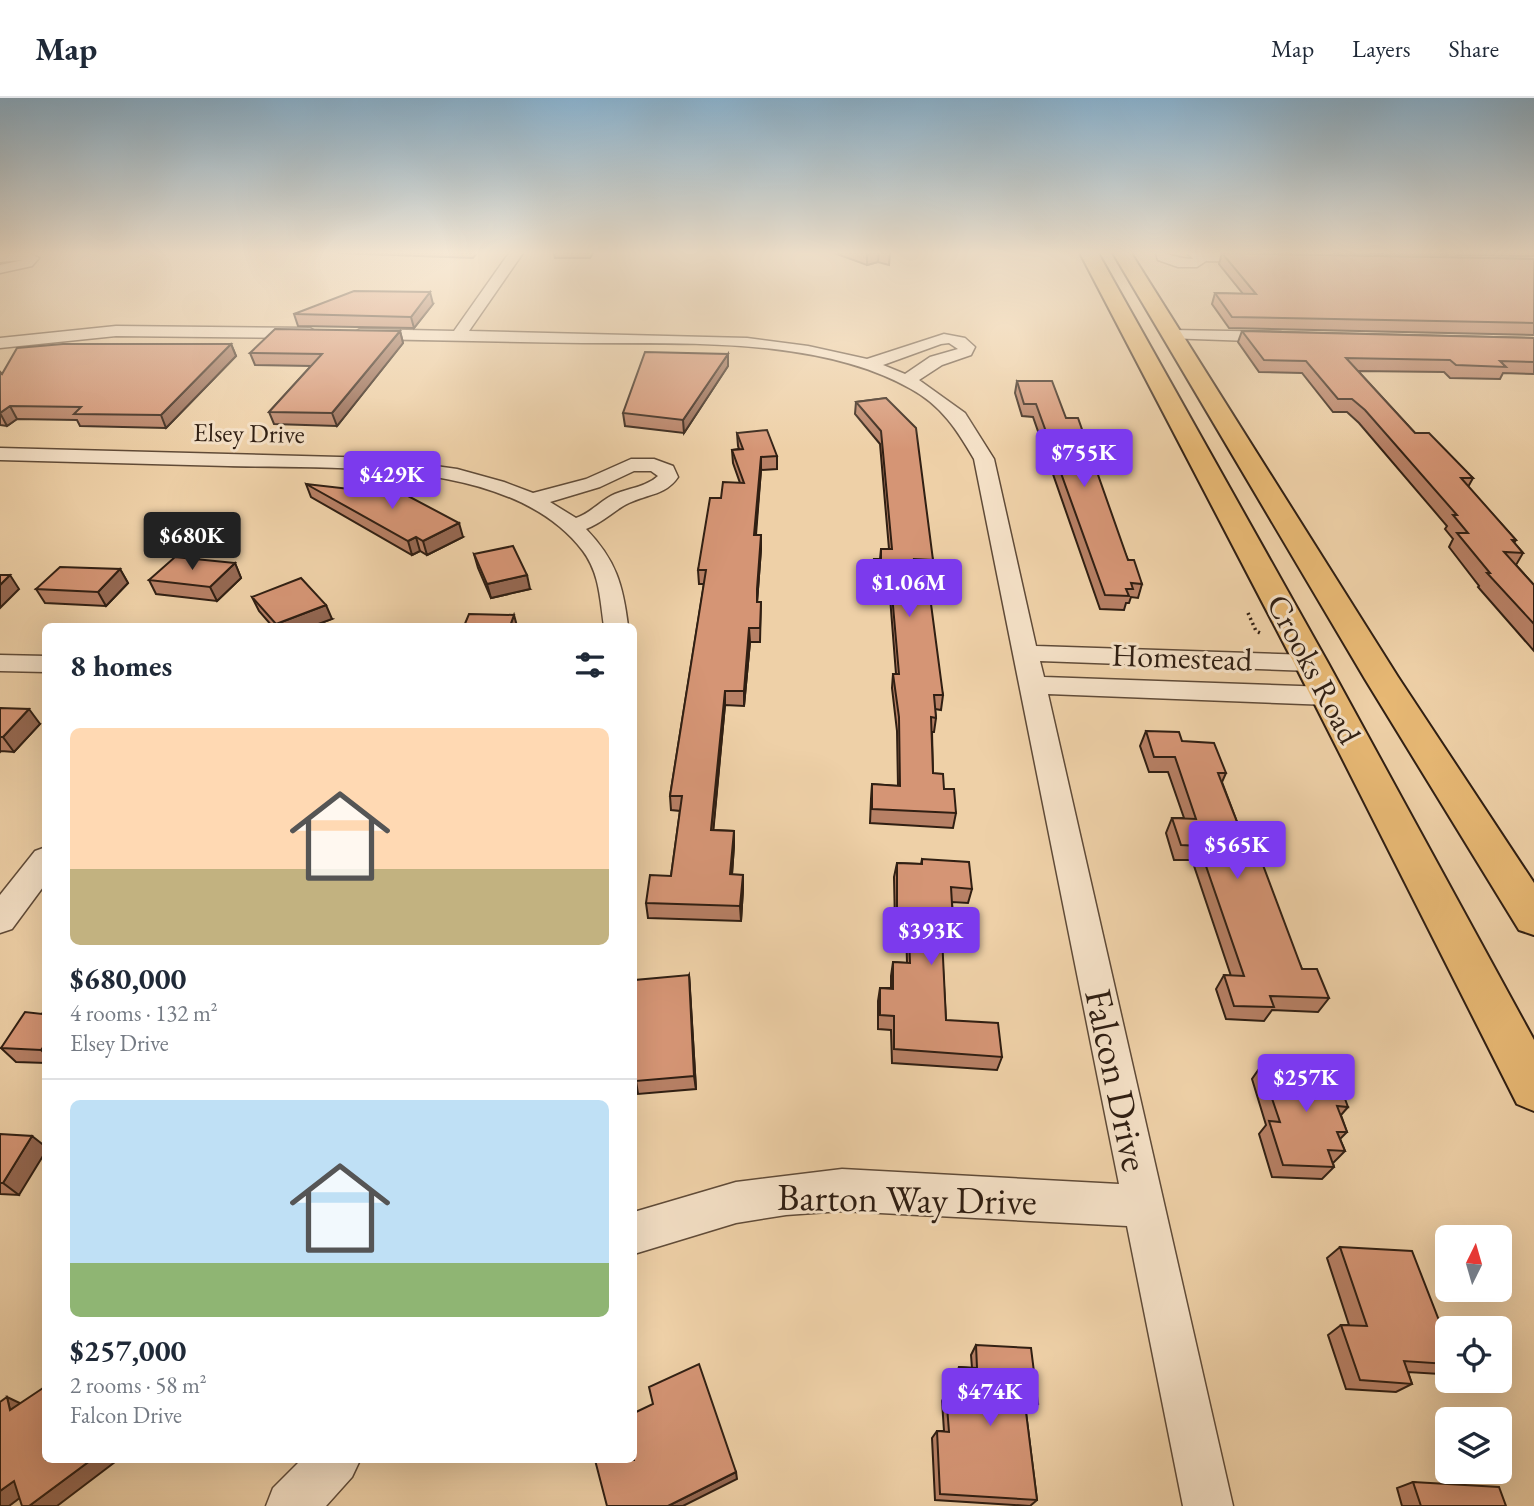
<!DOCTYPE html>
<html lang="en">
<head>
<meta charset="utf-8">
<style>
	body { margin:0; font-family:"EB Garamond",serif; background:#f6f6f7; color:#1f2937; height:100vh; display:flex; flex-direction:column; font-size:26px; white-space:nowrap }
	* { box-sizing:border-box; margin:0 }
	p { font-size:23px; color:#747a83 }
	.icon { flex:none; width:38px; height:38px; fill:none; stroke:currentColor; stroke-width:2; stroke-linecap:round; stroke-linejoin:round }
	.map { position:relative; flex:1; overflow:hidden }
	.panel { position:absolute; left:42px; top:525px; width:595px; height:840px; display:flex; flex-direction:column; background:#fff; border-radius:10px; box-shadow:0 7px 28px #0002 }
	.panel>* { flex:none }
	.needle { width:46px; rotate:5deg }
	.buttons { position:absolute; left:1435px; top:1127px; display:grid; gap:14px }
	.buttons a { display:grid; place-items:center; width:77px; height:77px; border-radius:10px; background:#fff; box-shadow:0 7px 28px #0002; font-size:35px }
	.price { position:absolute; translate:-50% -60px; padding:0 16px; border-radius:7px; background:#7c3aed; color:#fff; font-size:23px; line-height:46px; filter:drop-shadow(0 2px 4px #0008) }
	.price::after { content:''; position:absolute; left:50%; top:42px; width:21px; height:16px; margin-left:-10px; background:inherit; clip-path:polygon(0 0,100% 0,50% 100%) }
	.price.active { background:#222; color:#fff }
	ul { padding:0; list-style:none }
	li { display:grid; align-content:center; gap:14px; height:371px; padding:0 28px }
	li+li { border-top:2px solid #e0e1e3 }
	li span { display:grid; place-items:center; height:217px; border-radius:10px; color:#555 }
	li>.icon { margin-inline-start:auto }
	span .icon { width:126px; height:126px; fill:#fffc; stroke-width:1 }
	li b { font-size:30px }
	h2 { display:flex; justify-content:space-between; align-items:center; height:84px; padding:0 28px; font-size:30px }
	header { display:flex; align-items:center; gap:42px; box-sizing:border-box; height:98px; padding:0 35px; background:#fff; border-bottom:2px solid #e0e1e3 }
	header strong { font-size:33px }
	nav { display:flex; gap:38px; margin-inline-start:auto; font-size:24px }
	.map>svg:first-child { display:block }
	.lines { fill:none; stroke-linecap:round; stroke-linejoin:round }
	.minor-casing { stroke:#604b38; stroke-width:3 }
	.major-casing { stroke:#301f13; stroke-width:4 }
	.path { stroke:#301f13; stroke-width:3.5; stroke-dasharray:2 3.5; stroke-linecap:butt }
	.minor { fill:#f4e0c6; fill-rule:evenodd }
	.major { fill:#e7b874; fill-rule:evenodd }
	.wall { fill:#b78065; stroke:#301f13; stroke-width:2 }
	.shaded-wall { fill:#956852; stroke:#301f13; stroke-width:2 }
	.building { fill:#d59575; stroke:#301f13; stroke-width:2 }
	.labels { text-anchor:middle; stroke-width:6; stroke-linejoin:round; paint-order:stroke }
	.far-street-label { font-size:26px; fill:#301f13; stroke:#f4e0c6 }
	.street-label { font-size:32px; fill:#301f13; stroke:#f4e0c6 }
	.near-street-label { font-size:38px; fill:#301f13; stroke:#f4e0c6 }
</style>
</head>
<body>
<header>
<strong>Map</strong>
<nav><a>Map</a><a>Layers</a><a>Share</a></nav>
</header>
<div class="map">
<svg width="1534" height="1408" viewBox="0 0 1534 1408">
	<rect width="100%" height="100%" fill="#eed0a7"/>
	<filter id="stains"><feTurbulence type="fractalNoise" baseFrequency=".00286" numOctaves="4"/><feColorMatrix values="0 0 0 0 .2 0 0 0 0 .09 0 0 0 0 .02 0 0 0 .5 -.17"/></filter>
	<radialGradient id="worn" r=".72"><stop offset=".6" stop-color="#630" stop-opacity="0"/><stop offset="1" stop-color="#630" stop-opacity=".3"/></radialGradient>
	<g class="lines">
		<g class="minor-casing">
			<path id="minor" d="M29,155l10,5 -7,8 -32,7v-8l23,-5 -23,2v-8z
				M509,155h14l-54,78 278,7 61,8 59,13 77,-25 21,4 10,9 -4,8 -29,10 -23,15 46,33 29,46 42,187 275,9 9,2 4,6 -4,6 -9,2 -271,-10 4,16 285,10 9,3 4,6 -4,6 -9,3 -281,-11 185,812h-50l-56,-280 -285,-15 -56,4 -50,8 -102,31v-42l102,-30 106,-13 277,15 -145,-725c-17,-29 -32,-53 -63,-70 -91,-52 -225,-45 -328,-46 -74,-1 -149,-3 -223,-4l-8,-5 8,-5 94,2zM949,245l9,6 -28,8 -25,17 -22,-9 58,-21z
				M1156,155c14,0 22,6 37,6l-6,-6 74,1 7,4 -7,4 -55,-1 -9,6h-19l-20,-7z
				M116,228l194,2 8,5 -8,5 -194,-2 -116,12v-10z
				M1172,232l109,2 8,5 -8,5 -115,-4 -2,-3 2,-3z
				M0,350l378,10 79,11 47,13 29,11 53,-14 45,-20h23l19,7 5,11c-12,18 -30,17 -49,26 -15,7 -25,19 -43,26 30,31 37,56 42,97h-24c-4,-26 -4,-52 -21,-75 -71,-94 -249,-82 -355,-85 -76,-2 -152,-4 -228,-6zM634,373h17l7,5c-12,11 -29,12 -43,18 -14,6 -24,19 -39,24l-26,-16 50,-15z
				M0,557l46,1v16l-46,-1z
				M46,749v36l-34,46 -12,4v-38l35,-44z
				M301,1362h59l-8,17 -26,29h-60l7,-18z"/>
		</g>
		<g class="major-casing">
			<path id="major" d="M1080,155h18l230,410 206,377v71l-17,-7 -223,-441z
				M1113,155h18l267,424 136,206v52l-15,-5 -154,-251z"/>
		</g>
		<path class="path" d="M1248,515l8,18 6,3"/>
		<use href="#minor" class="minor"/>
		<use href="#major" class="major"/>
	</g>
	<path class="wall" d="M338,155h139l-4,5z
		M554,155h39l-3,5h-35z
		M834,155h56l-1,12 -11,-3 -11,3z
		M1222,155l312,6v76l-305,-7 -17,-24 3,-11 28,1 -24,-30z
		M1332,155h202v3z
		M433,206l-19,24 -116,-2 -4,-12z
		M400,233l3,12 -66,83 -63,-2 -5,-12 42,-46 -56,-1 -5,-12z
		M1242,233l292,7v36l-31,-1 -3,6 -50,-1 -6,-6 -86,-1 57,62 58,45 -5,9 48,53 -2,3 9,10 -7,12 18,20v66l-56,-64 1,-1 -30,-39 4,-8 -8,-10 2,-3 -88,-103 -12,-11h-14l-31,-39 -43,-1 -21,-30z
		M231,246l5,12 -70,72 -86,-2 -3,-6 -60,-1 -10,7 -7,-1v-53l2,2z
		M728,256v12l-44,67 -59,-7 -2,-13z
		M1017,283l49,37 62,142 14,24 -4,14 -7,-1 -2,6h-3l-2,7 -24,-1 -67,-192 -11,-1 -7,-23z
		M886,300l47,162 -2,14h-15l4,30 23,91 -2,15 -6,-1 1,9 -2,14h-2l1,41 11,16 12,24 -3,15 -83,-5 1,-24 1,-15 26,2 -1,-55 -5,-43 1,-14h3l-6,-77h-15l-2,-24 1,-14h6l1,-10h8l-9,-105 -25,-30 1,-12z
		M737,335l40,23v13l-16,1 -5,65 5,14 -4,53h4l-1,40h-10l-6,64 -19,-1 -12,125 21,1v14l-2,29 11,15 -2,32 -93,-3 -2,-15 25,-27 9,-65 -9,-1 -1,-14 34,-212h-5l-1,-14 23,-72 19,-15 -7,-20 -1,-13 7,-1 -1,-3z
		M306,386l157,53 -36,18 -7,-4 -8,4 -101,-58z
		M474,456l56,35 -39,9 -13,-30z
		M235,465l6,15 -24,23 -61,-7 -7,-14z
		M120,471l8,14 -22,23 -61,-3 -9,-14z
		M252,499l80,22 -19,7h-41l-13,-15z
		M0,610l40,16 -26,28 -13,-1 -1,1z
		M1146,633l36,10 44,32 -4,9 17,45 63,142 27,29 -11,14 -46,-2 -8,11 -38,-2 -10,-30 8,-14 7,1 -39,-116h-18l-8,-27 6,-15h12l-16,-46h-19l-9,-26z
		M922,761l50,30 -4,14 -16,-1 2,36 -3,14 -9,-1 4,69 56,37 -5,13 -105,-7 -1,-33 -13,-1v-28l2,-13h11v-12l2,-14 14,1 -1,-38 -11,-1 -1,-47 3,-14 24,1z
		M689,877l7,114 -58,5 -2,-13z
		M46,910v55l-30,-1 -15,-14 41,-34z
		M1261,968l87,41 -7,8 6,17 -7,7 5,12 -12,12 1,4 -12,12 -50,-2 -13,-43 7,-9 -14,-46z
		M0,1036l19,61 -19,-1z
		M1340,1149l107,94v29l-7,4 -32,-2 4,12 -16,8 -50,-3 -18,-54 13,-10h8l-22,-67z
		M976,1247l62,59 -7,9h-5l11,87 -7,6 -95,-6 -3,-62 5,-7h7l-2,-30 4,-8h10l-1,-17 4,-9 13,1 -1,-13z
		M1413,1384l93,24h-104l-5,-18z"/>
	<path class="shaded-wall" d="M872,155h7l-1,9 -11,3v-11z
		M430,194l3,12 -19,24 -3,-11z
		M400,233l3,12 -66,83 -5,-13z
		M231,246l5,12 -70,72 -5,-13z
		M728,256v12l-44,67 -1,-13z
		M10,308l7,13 -10,7 -7,-13z
		M761,359v13l-7,79v-14z
		M459,425l4,14 -36,18 -4,-14z
		M761,437v14l-4,54v-14z
		M416,439l4,14 -8,4 -4,-14z
		M235,465l6,15 -24,23 -7,-14z
		M120,471l8,14 -22,23 -8,-14z
		M10,477l9,14 -19,19v-23z
		M527,477l3,14 -39,9 -4,-14z
		M326,507l6,14 -19,7h-36l-1,-2z
		M514,517l3,11h-7z
		M749,530l1,14 -6,64v-15z
		M725,593v14l-13,140 -1,-15z
		M29,611l11,15 -26,28 -11,-15z
		M734,733v14l-3,44 -1,-15z
		M743,777v14l-2,32 -1,-15z
		M689,877l1,14 6,100 -2,-13z
		M46,946v11l-5,-5z
		M32,1038l14,11v4l-27,44 -16,-12z
		M7,1299l19,9 -16,4z
		M91,1362h23l1,2 -58,44h-28z
		M736,1374l1,7 -54,27h-15z
		M14,1383l19,7 -24,18h-9v-15z"/>
	<path class="building" d="M1222,155l312,6v64l-302,-6 -17,-24 41,1z
		M354,193l76,1 -19,25 -117,-3z
		M275,231l125,2 -68,82 -63,-1 53,-58 -72,-1z
		M1242,233l292,7v24l-34,-1 6,6 -50,-2 -6,-5 -104,-2 69,75h14l44,45h-12l55,62h-4l11,13 -19,-1 30,33v39l-47,-51h3l-33,-40h11l-15,-18h4l-92,-105 -13,-11h-14l-32,-38 -42,-1z
		M63,246h168l-70,71 -87,-1 7,-7 -71,-1 -10,7v-41l2,2 15,-26z
		M645,254l83,2 -45,66 -60,-7z
		M1017,283h35l14,37h12l50,142h6l8,24 -11,-1 2,6h-7l3,7 -24,-1 -69,-191h-12z
		M886,300l30,30 17,132 -19,-1 6,45h11l12,91h-9l2,23 -5,-1 2,56 10,1 1,15h10l2,24 -84,-4v-25l28,2 -1,-69 -6,-43h6l-8,-91h-15l-2,-24h7v-10h11l-11,-118 -25,-29z
		M767,332l10,26 -16,1 -7,78h7l-4,54v13h4l-1,26h-11l-5,63h-19l-14,139 23,1 -4,43 13,1 -3,31 -94,-3 4,-28 21,1 11,-80h-12l36,-226h-8l12,-72h11l2,-16 21,1 -12,-33 11,-1 -6,-16z
		M306,386l61,7 7,-6 19,3 66,35 -36,18 -7,-4 -8,4z
		M513,448l14,29 -40,9 -13,-30z
		M175,459l60,6 -25,24 -61,-7z
		M60,469l60,2 -22,23 -62,-3z
		M0,477h10l-10,10z
		M301,480l25,27 -50,19 -24,-27z
		M469,516l45,1 -4,11h-46z
		M0,610l29,1 -26,28h-3z
		M1146,633l33,1 3,9 32,2 12,30h-8l21,54 10,1 53,141h15l12,29 -59,-2 4,11 -40,-1 -10,-31 20,1 -45,-130 -18,-1 -9,-27 24,1 -21,-62h-21z
		M922,761l47,3 3,27 -21,-2 3,51 -12,-1 4,83 52,3 4,34 -108,-8v-33l-14,-1v-27l13,1v-27l17,1 -2,-53h-11v-47l25,1z
		M689,877l5,101 -58,5 -1,-101z
		M46,910v36l-5,6 -40,-2 24,-36 17,2z
		M1261,968l73,3 14,38 -11,-1 10,26h-10l8,19 -17,-1 6,17 -51,-2 -14,-44 11,1z
		M0,1036l32,2 -29,47h-3z
		M1340,1149l72,4 35,90v23l-43,-3 8,23 -52,-4 -19,-55 26,1z
		M976,1247l55,3 7,56h-13l12,96 -97,-6 -3,-63 12,1 -3,-39h15l-2,-26 18,1z
		M699,1266l37,108 -68,34h-61l-12,-46h39v-47l19,-9 -4,-17z
		M46,1288v74h45l-62,46h-7l-8,-25 -14,10v-89l7,-5 3,13z
		M1413,1384l86,5 7,19h-85z"/>
	<linearGradient id="sky" x2="0" y2="1"><stop stop-color="#89b4d2"/><stop offset="0.44" stop-color="#f7ead7"/><stop offset="1" stop-color="#f7ead7" stop-opacity="0"/></linearGradient>
	<rect width="1534" height="352" fill="url(#sky)"/>
	<g class="labels">
		<g class="far-street-label">
			<text transform="translate(249 335) rotate(1)" y="9">Elsey Drive</text>
		</g>
		<g class="street-label">
			<text transform="translate(1182 559) rotate(2)" y="11">Homestead</text>
			<text transform="translate(1314 571) rotate(62)" y="11">Crooks Road</text>
		</g>
		<g class="near-street-label">
			<text transform="translate(1117 982) rotate(78)" y="13">Falcon Drive</text>
			<text transform="translate(907 1101) rotate(1)" y="13">Barton Way Drive</text>
		</g>
	</g>
	<rect width="100%" height="100%" filter="url(#stains)"/>
	<rect width="100%" height="100%" fill="url(#worn)"/>
</svg>
<div class="buttons">
<a><svg class="needle" viewBox="-14 -14 28 28"><path d="M0-13l5 13h-10z" fill="#e53935"/><path d="M0 13l5-13h-10z" fill="#747a83"/></svg></a>
<a><svg class="icon" aria-label="locate" viewBox="0 0 24 24"><circle cx="12" cy="12" r="6"/><path d="M12 2v4M12 18v4M2 12h4M18 12h4"/></svg></a>
<a><svg class="icon" aria-label="layers" viewBox="0 0 24 24"><path d="M12 4l9 5-9 5-9-5zM3 14l9 5 9-5"/></svg></a>
</div>
<b class="price" style="left:1084px;top:391px">$755K</b>
<b class="price" style="left:392px;top:413px">$429K</b>
<b class="price active" style="left:192px;top:474px">$680K</b>
<b class="price" style="left:909px;top:521px">$1.06M</b>
<b class="price" style="left:1237px;top:783px">$565K</b>
<b class="price" style="left:931px;top:869px">$393K</b>
<b class="price" style="left:1306px;top:1016px">$257K</b>
<b class="price" style="left:990px;top:1330px">$474K</b>
<section class="panel">
<h2>8 homes<svg class="icon" aria-label="filters" viewBox="0 0 24 24"><path d="M4 7h16M4 17h16"/><circle cx="9" cy="7" r="2"/><circle cx="15" cy="17" r="2"/></svg></h2>
<ul>
<li><span style="background:linear-gradient(#ffd9b3 65%,#c2b280 0)"><svg class="icon" aria-label="home" viewBox="0 0 24 24"><path d="M3 11l9-7 9 7M6 9v11h12V9"/></svg></span><div><b>$680,000</b><p>4 rooms · 132 m²</p><p>Elsey Drive</p></div></li>
<li><span style="background:linear-gradient(#bfe0f5 75%,#8fb573 0)"><svg class="icon" aria-label="home" viewBox="0 0 24 24"><path d="M3 11l9-7 9 7M6 9v11h12V9"/></svg></span><div><b>$257,000</b><p>2 rooms · 58 m²</p><p>Falcon Drive</p></div></li>
</ul>
</section>
</div>
</body>
</html>
